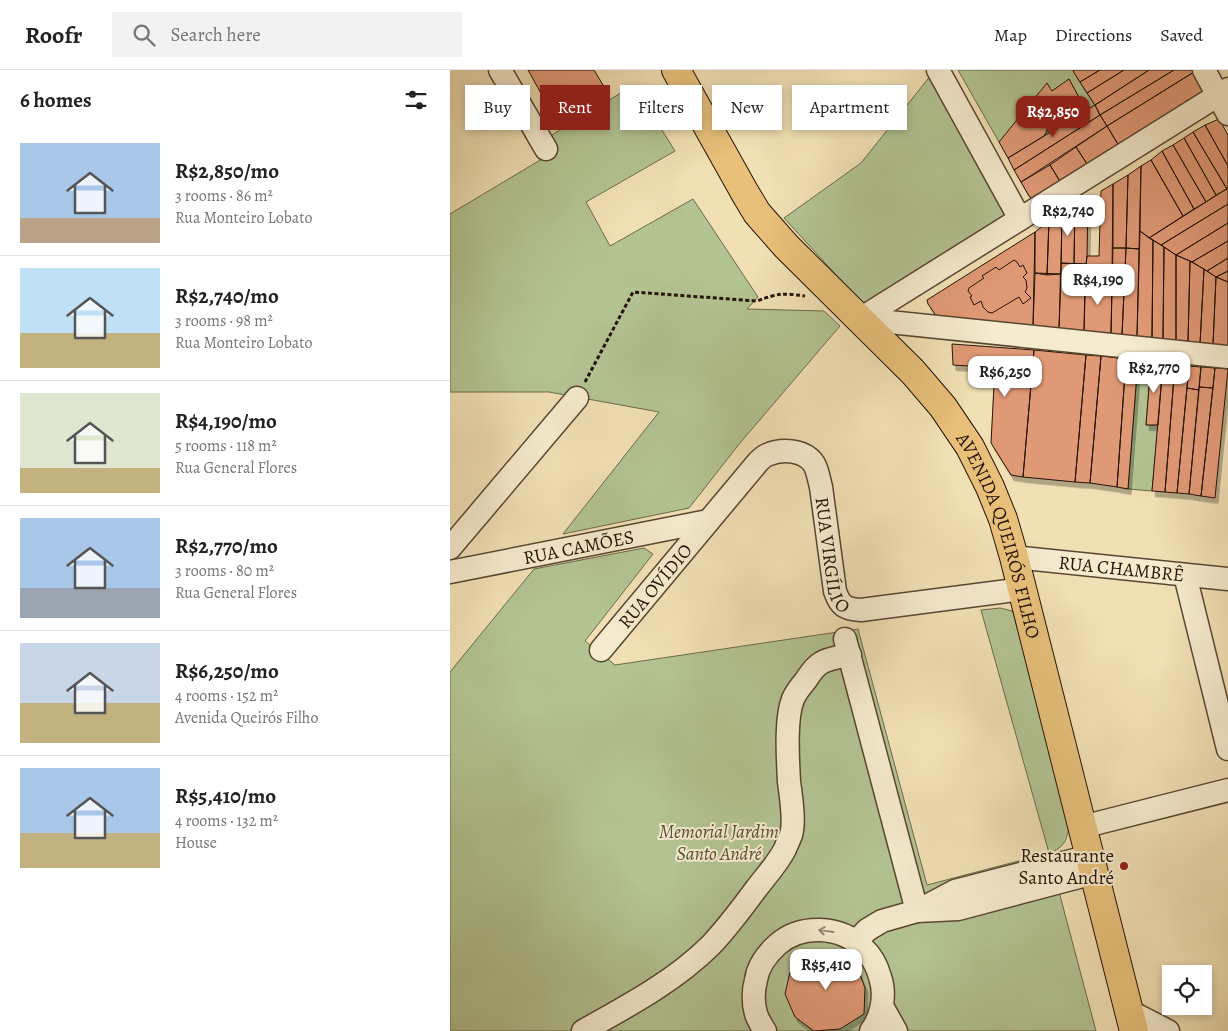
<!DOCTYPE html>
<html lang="en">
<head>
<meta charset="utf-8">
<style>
	body { margin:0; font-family:Alegreya,serif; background:#f2f2f2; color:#222; height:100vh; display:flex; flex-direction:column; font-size:19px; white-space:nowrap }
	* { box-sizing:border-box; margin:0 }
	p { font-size:16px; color:#767676 }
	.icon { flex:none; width:28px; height:28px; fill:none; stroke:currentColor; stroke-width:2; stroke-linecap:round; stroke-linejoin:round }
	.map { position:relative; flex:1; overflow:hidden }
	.panel { display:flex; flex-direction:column; background:#fff; width:450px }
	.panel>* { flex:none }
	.guide { position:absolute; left:15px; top:15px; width:475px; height:45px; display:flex; gap:10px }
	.controls { position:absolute; left:712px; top:895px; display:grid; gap:10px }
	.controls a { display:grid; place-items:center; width:50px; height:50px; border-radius:0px; background:#fff; box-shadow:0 2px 8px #0003; font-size:25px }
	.price { position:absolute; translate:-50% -42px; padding:0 11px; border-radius:10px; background:#fff; color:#222; font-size:16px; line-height:32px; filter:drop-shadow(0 1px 2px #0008) }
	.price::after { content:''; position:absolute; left:50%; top:30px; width:15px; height:11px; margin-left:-8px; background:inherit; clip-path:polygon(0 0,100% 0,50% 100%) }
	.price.current { background:#8f2418; color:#fff }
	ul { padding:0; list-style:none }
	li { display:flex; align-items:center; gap:15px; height:125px; padding:0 20px }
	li+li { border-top:1px solid #e0e0e0 }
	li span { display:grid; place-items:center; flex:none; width:140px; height:100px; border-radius:0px; color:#555 }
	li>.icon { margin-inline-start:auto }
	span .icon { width:60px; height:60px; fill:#fffc; stroke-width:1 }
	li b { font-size:21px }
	h2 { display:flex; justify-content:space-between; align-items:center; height:60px; padding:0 20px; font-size:21px }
	.chip { padding:0 18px; border-radius:0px; background:#fff; box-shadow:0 2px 8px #0003; font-size:18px; line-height:45px }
	.chip.current { background:#8f2418; color:#fff }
	header { display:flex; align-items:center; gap:30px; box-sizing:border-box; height:70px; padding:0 25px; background:#fff; border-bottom:1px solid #e0e0e0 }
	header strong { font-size:24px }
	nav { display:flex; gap:28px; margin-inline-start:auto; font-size:18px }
	.search { width:350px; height:45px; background:#f2f2f2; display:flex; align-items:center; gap:12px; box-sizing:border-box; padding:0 18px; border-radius:0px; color:#767676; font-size:19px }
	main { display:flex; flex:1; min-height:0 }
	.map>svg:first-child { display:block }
	.green { fill:#b3c392; stroke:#6c6a4b }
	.building { fill:#e09975; stroke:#251204; filter:url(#shadow) }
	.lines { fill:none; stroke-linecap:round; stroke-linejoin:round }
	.minor-casing { stroke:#584630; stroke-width:25 }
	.major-casing { stroke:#251204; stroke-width:30 }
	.path { stroke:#251204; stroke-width:3; stroke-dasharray:4 2.5; stroke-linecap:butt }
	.minor { stroke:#f6ebce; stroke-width:22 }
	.major { stroke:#e8c07a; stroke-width:28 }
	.oneway { stroke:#988973 }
	.poi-dot { fill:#8f2418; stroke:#f6ebce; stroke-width:2 }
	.labels { text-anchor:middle; stroke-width:4; stroke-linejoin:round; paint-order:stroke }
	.street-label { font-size:19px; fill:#251204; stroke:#f6ebce }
	.park-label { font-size:19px; font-style:italic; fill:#575036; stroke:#f6ebce }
	.poi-label { font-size:19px; fill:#251204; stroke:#f6ebce; text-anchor:end }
</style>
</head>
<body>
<header>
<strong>Roofr</strong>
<div class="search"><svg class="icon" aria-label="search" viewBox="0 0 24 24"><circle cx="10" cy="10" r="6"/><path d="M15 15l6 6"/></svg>Search here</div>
<nav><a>Map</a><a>Directions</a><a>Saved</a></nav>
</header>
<main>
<section class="panel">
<h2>6 homes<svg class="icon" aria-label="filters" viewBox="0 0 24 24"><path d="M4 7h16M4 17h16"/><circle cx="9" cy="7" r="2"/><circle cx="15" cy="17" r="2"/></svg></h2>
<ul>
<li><span style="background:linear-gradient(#a9c7e8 75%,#b9a48a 0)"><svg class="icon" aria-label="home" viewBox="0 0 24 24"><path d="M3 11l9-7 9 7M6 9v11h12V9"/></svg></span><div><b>R$2,850/mo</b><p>3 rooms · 86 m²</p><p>Rua Monteiro Lobato</p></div></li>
<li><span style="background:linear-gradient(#bfe0f5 65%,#c2b280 0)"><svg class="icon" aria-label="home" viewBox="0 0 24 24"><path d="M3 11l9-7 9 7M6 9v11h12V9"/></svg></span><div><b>R$2,740/mo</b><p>3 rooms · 98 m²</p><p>Rua Monteiro Lobato</p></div></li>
<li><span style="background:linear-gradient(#dfe7d0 75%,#c2b280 0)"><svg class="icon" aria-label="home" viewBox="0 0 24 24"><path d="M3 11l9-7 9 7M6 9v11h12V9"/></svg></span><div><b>R$4,190/mo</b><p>5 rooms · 118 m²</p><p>Rua General Flores</p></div></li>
<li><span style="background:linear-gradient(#a9c7e8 70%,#9aa5b1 0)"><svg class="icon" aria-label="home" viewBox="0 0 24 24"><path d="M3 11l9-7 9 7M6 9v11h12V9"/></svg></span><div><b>R$2,770/mo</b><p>3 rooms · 80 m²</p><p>Rua General Flores</p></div></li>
<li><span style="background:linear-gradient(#c9d6e8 60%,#c2b280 0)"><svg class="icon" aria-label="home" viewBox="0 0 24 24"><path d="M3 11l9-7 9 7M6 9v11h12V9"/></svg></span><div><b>R$6,250/mo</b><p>4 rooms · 152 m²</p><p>Avenida Queirós Filho</p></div></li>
<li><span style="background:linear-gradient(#a9c7e8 65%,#c2b280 0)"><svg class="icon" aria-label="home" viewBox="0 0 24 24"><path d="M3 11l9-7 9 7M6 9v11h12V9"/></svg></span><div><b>R$5,410/mo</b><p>4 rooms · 132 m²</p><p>House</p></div></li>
</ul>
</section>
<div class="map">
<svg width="778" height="961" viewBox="0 0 778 961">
	<defs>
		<filter id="shadow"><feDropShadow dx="3" dy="5.5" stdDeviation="0" flood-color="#0004"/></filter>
	</defs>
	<rect width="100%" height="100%" fill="#f1e0b4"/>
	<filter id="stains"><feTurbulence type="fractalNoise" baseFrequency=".004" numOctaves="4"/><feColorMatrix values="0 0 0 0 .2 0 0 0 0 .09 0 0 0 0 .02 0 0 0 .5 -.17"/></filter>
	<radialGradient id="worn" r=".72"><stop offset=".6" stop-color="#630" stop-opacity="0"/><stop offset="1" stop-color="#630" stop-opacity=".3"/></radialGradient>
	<path class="green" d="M508,0h115l22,35 -51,31 3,-5v-5l8,-3 1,-6 25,-16 -12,-22 -17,12 -53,51z
		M481,5l89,144 -149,94 -87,-95 77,-55z
		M184,15l41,66 -89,51 24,44 83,-47 65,98 -11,12 77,2 16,15 -100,117 -51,65 -126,26 96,-122 -110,-20h-99v-178l107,-64 -7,-14z
		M688,290l13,2 -5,63h12l-6,66 -24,-2z
		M194,478l9,6 -68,87 30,24 243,-36 69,256 122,-32 -68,-243 19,-2 12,3 6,9 51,207c-3,16 -5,19 -20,27l47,177h-646v-359l84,-103z"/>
	<path class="building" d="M78,0h66l9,15 -51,28z
		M625,0h25l-20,12 -7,-11z
		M650,0h24l-37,23 -7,-11z
		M674,0h25l-54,35 -8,-12z
		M699,0h25l-74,45 -5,-10z
		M724,0h19l1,2 -87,54 -7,-11z
		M744,2l10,17 -3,13 -79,49 -15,-25z
		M619,9l12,22 -25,16 -1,6 -8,3v5l-3,5 -36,22 -9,-16 48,-59 5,8z
		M645,35l5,10 -86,55 -6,-12z
		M650,45l7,11 -86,56 -7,-12z
		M769,49l9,16v31l-23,-41z
		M755,55l23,41v22l-1,1 -34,-57z
		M657,56l15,25 -31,19 -15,-23z
		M743,62l34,57 -11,6 -32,-57z
		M734,68l32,57 -10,7 -33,-57z
		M723,75l33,57 -12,7 -32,-58z
		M626,77l15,23 -27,18 -14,-23z
		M712,81l32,58 -11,7 -32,-56z
		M701,90l32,56 -34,22 -9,-7 1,-65z
		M600,95l14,23 -26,15 -9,-7 -8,-14z
		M691,96l-2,83 -13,-1 2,-73z
		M678,105l-2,73h-13v-64z
		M663,114l-1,96 -27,-1 2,-23h12l2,-65z
		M778,118v16l-67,41 -12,-7z
		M638,128l-1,58 -1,8h-12l1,-58z
		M778,134v19l-52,32 -15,-10z
		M625,136l-1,58 -13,-1 1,-50z
		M612,143l-1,61 -14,1 2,-54z
		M599,151l-2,54 -12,-2v-41z
		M778,153v18l-36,21 -16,-7z
		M690,161l13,9 -1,98 -15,-2z
		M585,162l-2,94 -96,-9 -9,-13 -1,-4z
		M703,170l11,7 -1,92 -11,-1z
		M778,171v17l-21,13 -15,-9z
		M714,177l12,8v86l-13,-2z
		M663,178h13l-4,87 -11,-1z
		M676,178l13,1 -2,87 -15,-1z
		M726,185l14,6 -2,81 -12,-1z
		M778,188v13l-12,6 -9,-6z
		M564,190l3,2 3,5 3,-2 4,8 -4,4 3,3 1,8 -2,4 6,6 -8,6 -4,-7 -27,16 -4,-1 -5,-5 -2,-6 -7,4 -4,-8 2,-1 -4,-5 1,-3 15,-10 -2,-2 14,-9 3,3z
		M740,191l14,8 -4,75 -12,-2z
		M611,193l25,1 -2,67 -25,-2z
		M754,199l12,8 -3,68 -13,-1z
		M778,201v11l-12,-5z
		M585,203l26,1 -2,55 -26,-3z
		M766,207l12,5v64l-15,-1z
		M635,209l27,1 -1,54 -27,-3z
		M502,274l82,6 -11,127 -12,-2 -20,-32 3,-58 7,1v-18l-48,-3z
		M584,280l52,5 -11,127 -52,-5z
		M636,285l15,1 -11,127 -15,-1z
		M651,286l25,3 -9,128 -27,-4z
		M676,289l12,1 -10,129 -11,-2z
		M701,292l12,1 -5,62h-12z
		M713,293l12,1 -10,128 -13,-1z
		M725,294l14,2 -12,127 -12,-1z
		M739,296l12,1 -2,23 -12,-2z
		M751,297l14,1 -2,20 -14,-1z
		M765,298l13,1 -13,129 -14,-2z
		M749,317l14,1 -12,108 -12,-2z
		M737,318l12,2 -10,104 -12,-1z
		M383,880l23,14 9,24 -1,26 -24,15 -26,2 -19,-14 -10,-23 5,-22 18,-19z"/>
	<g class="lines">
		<g class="minor-casing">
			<g id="minor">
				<path d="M50,0l46,79"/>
				<path d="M488,0l82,149"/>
				<path d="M754,0l24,44"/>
				<path d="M410,249l368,-230"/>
				<path d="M410,249l368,38"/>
				<path d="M0,478l127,-150"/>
				<path id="s1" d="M564,487l214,22"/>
				<path id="s2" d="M0,502l258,-51"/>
				<path d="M735,505l43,174"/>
				<path d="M395,569l72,272"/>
				<path id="s3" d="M151,580l157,-188c3,-3 6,-6 9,-7 15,-7 38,-5 47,9 4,7 5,16 7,23l14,104c5,15 10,18 26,19l162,-21"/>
				<path d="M632,757l146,-37"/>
				<path d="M473,838l32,-17 135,-35"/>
				<path d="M406,872l11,-12 15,-9 35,-10 41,-2 136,-36"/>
				<path d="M432,936l14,25"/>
				<path d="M679,941l39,20"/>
				<path d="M133,961c45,-25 92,-50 128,-86 17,-18 31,-37 45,-56 10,-13 22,-26 29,-40 2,-5 4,-9 6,-14 4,-13 0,-39 -2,-53 -1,-22 -4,-63 4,-83 3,-7 8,-13 13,-19 4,-6 8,-13 15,-17 8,-5 19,-6 29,-8"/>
				<path d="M315,961c-3,-5 -7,-11 -9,-17 -3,-11 -3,-23 0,-34 2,-14 10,-25 21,-35 23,-21 63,-20 86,3 9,8 14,18 17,29 6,17 2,40 -9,54"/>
			</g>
		</g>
		<g class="major-casing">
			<g id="major">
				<path id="s4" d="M226,0l69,123 12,20 29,33 127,126 30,35 27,40 20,40 13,32 11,38 120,474"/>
			</g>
		</g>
		<path class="path" d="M135,312l48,-90 124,9c22,-8 25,-8 48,-5"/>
		<use href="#minor" class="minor"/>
		<use href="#major" class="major"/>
	</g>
	<defs><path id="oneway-shaft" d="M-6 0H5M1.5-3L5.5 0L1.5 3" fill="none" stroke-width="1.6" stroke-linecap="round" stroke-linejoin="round" transform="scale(1.25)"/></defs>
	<use class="oneway" href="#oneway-shaft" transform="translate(376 861) rotate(-172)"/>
	<circle class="poi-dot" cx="674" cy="796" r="5"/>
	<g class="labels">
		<g class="street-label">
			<text dy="7" stroke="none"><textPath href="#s4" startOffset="575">AVENIDA QUEIRÓS FILHO</textPath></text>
			<text dy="7" stroke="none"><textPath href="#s2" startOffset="131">RUA CAMÕES</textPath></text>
			<text dy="7" stroke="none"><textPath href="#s3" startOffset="401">RUA VIRGÍLIO</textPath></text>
			<text dy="7" stroke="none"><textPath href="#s1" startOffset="108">RUA CHAMBRÊ</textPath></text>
			<text dy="7" stroke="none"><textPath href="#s3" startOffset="84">RUA OVÍDIO</textPath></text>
		</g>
		<g class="park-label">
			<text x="269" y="768">Memorial Jardim<tspan x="269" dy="22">Santo André</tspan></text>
		</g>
		<g class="poi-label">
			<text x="664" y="792">Restaurante<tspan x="664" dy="22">Santo André</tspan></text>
		</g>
	</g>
	<rect width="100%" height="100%" filter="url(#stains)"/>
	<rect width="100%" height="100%" fill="url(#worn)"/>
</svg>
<div class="controls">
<a><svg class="icon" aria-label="locate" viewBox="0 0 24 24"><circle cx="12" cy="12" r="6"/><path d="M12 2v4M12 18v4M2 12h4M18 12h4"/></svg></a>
</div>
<b class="price current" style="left:603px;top:68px">R$2,850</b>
<b class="price" style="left:618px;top:167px">R$2,740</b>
<b class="price" style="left:648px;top:236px">R$4,190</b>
<b class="price" style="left:704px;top:324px">R$2,770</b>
<b class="price" style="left:555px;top:328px">R$6,250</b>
<b class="price" style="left:376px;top:921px">R$5,410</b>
<div class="guide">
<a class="chip">Buy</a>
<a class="chip current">Rent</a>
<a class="chip">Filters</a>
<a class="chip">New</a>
<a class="chip">Apartment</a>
</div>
</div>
</main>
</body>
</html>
